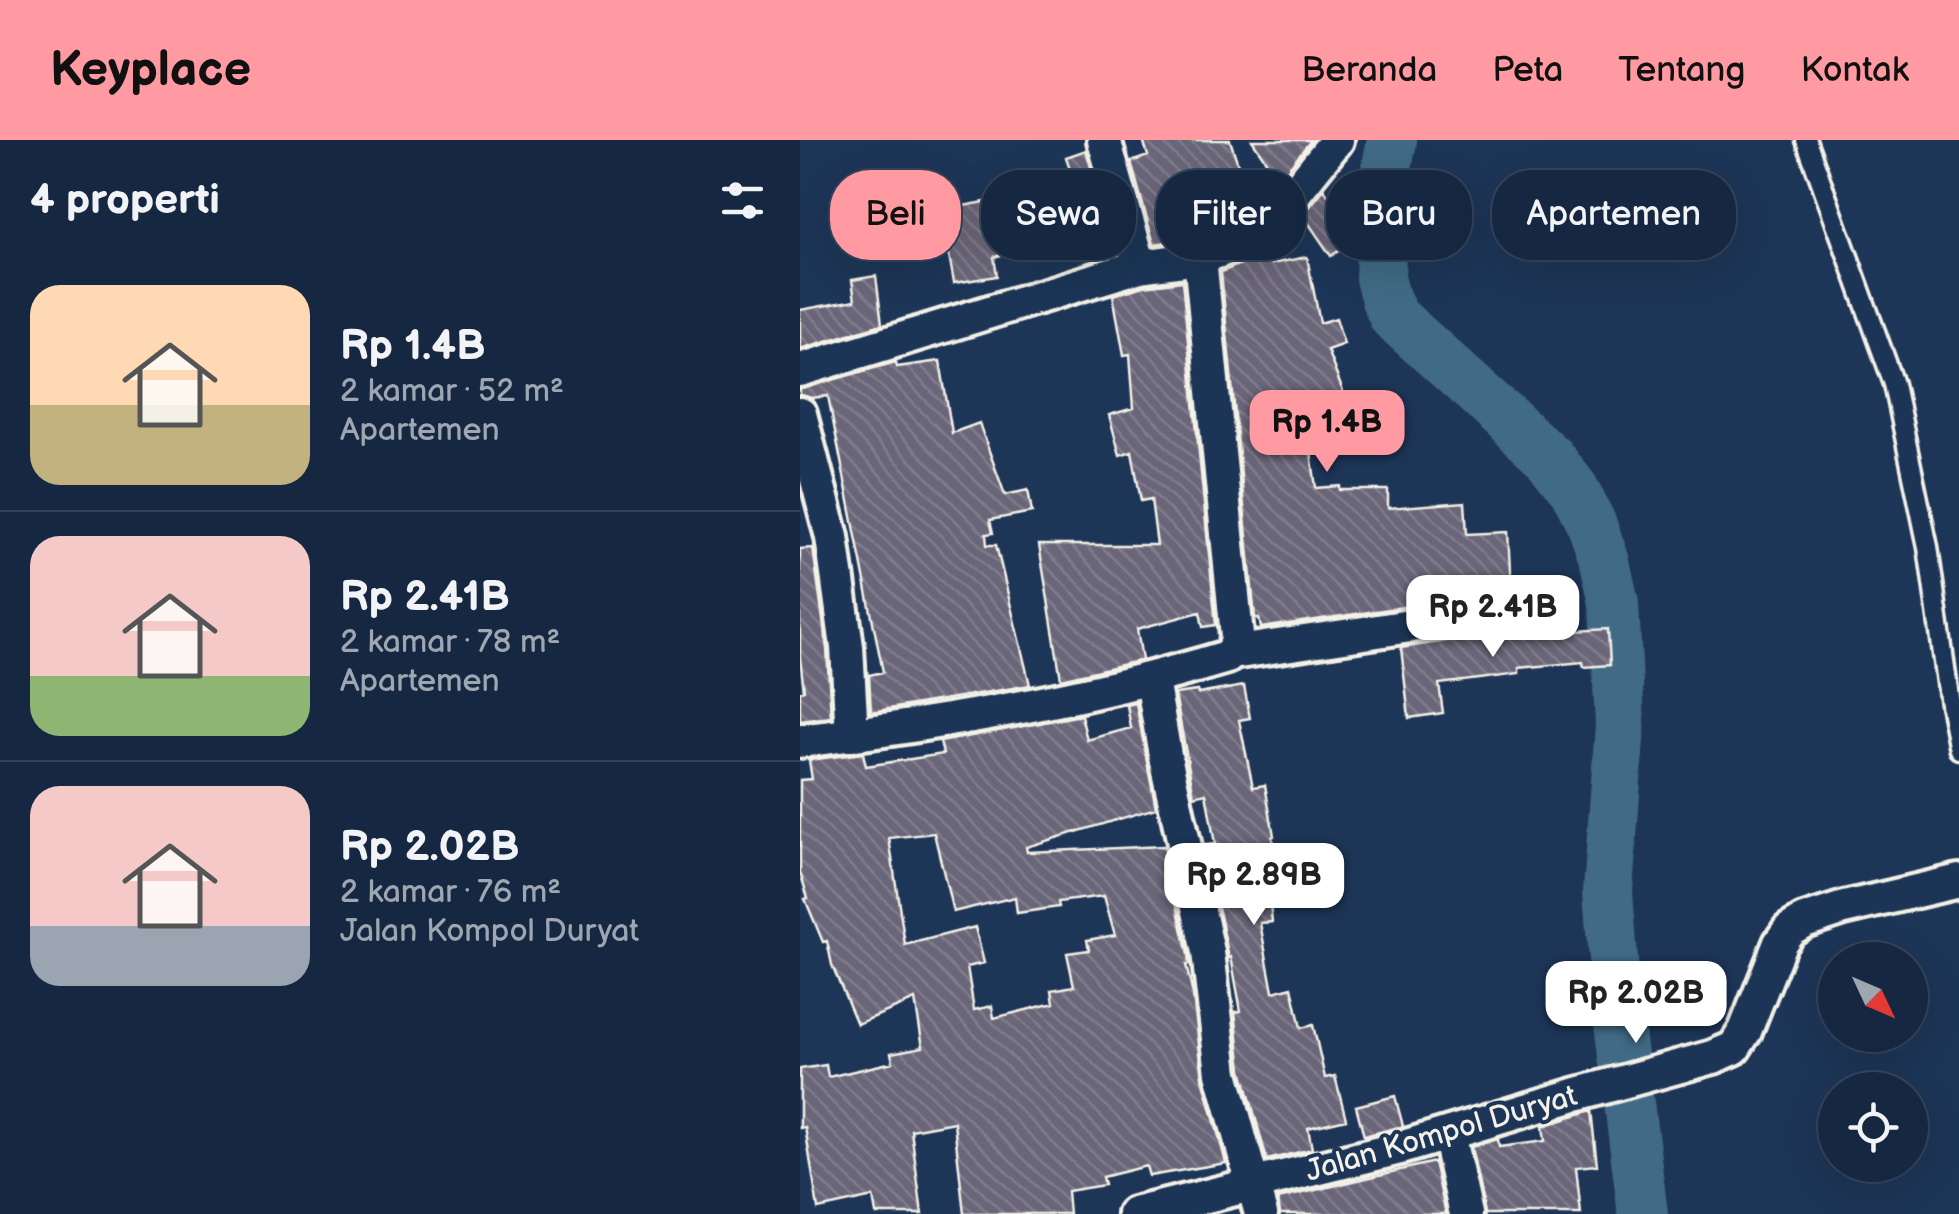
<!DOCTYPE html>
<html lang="id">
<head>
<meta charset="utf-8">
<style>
	body { margin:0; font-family:"Balsamiq Sans",sans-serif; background:#1f3048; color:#f1f3f6; height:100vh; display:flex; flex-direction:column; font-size:38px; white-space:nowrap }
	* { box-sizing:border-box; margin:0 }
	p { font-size:32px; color:#9ea6b1 }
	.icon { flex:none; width:55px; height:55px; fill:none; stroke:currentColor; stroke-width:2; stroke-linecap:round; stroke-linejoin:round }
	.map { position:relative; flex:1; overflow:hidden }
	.sheet { display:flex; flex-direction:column; background:#162841; width:800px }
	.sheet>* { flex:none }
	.banner { position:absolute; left:30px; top:30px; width:950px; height:90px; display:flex; gap:20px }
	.needle { width:65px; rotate:134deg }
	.buttons { position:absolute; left:1018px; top:802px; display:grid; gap:20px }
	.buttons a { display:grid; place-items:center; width:110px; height:110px; border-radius:50%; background:#162841; box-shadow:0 10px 40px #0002,0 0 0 2px #35445a; font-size:50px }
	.price { position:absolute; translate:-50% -85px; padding:0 22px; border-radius:20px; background:#fff; color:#222; font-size:32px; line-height:65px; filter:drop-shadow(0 2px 5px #0008) }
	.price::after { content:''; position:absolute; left:50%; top:60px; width:30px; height:22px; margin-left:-15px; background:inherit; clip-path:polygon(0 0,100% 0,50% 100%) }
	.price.current { background:#ff9aa2; color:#111 }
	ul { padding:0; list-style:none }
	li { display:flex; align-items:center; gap:30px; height:250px; padding:0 30px }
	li+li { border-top:2px solid #35445a }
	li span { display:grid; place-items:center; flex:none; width:280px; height:200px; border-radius:30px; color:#555 }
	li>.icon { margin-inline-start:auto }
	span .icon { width:120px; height:120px; fill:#fffc; stroke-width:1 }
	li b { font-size:42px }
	h2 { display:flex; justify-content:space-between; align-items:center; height:120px; padding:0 30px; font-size:42px }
	.tag { padding:0 35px; border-radius:40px; background:#162841; box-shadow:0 10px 40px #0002,0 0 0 2px #35445a; font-size:35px; line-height:90px }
	.tag.current { background:#ff9aa2; color:#111 }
	header { display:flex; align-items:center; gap:60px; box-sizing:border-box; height:140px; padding:0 50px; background:#ff9aa2; color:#111 }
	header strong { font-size:48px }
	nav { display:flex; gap:55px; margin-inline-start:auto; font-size:35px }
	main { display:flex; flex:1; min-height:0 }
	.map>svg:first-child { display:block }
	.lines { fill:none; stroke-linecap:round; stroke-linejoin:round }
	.river { stroke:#3f6a85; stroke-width:50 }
	.building { fill:url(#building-back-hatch); stroke:#f4f1e8; stroke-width:2.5; fill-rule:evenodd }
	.service-casing { stroke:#f4f1e8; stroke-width:25 }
	.minor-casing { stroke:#f4f1e8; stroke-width:40 }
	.service { stroke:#1d3557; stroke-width:18 }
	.minor { stroke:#1d3557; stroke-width:32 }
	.labels { text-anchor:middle; stroke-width:8; stroke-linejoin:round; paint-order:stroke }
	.street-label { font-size:30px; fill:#f4f1e8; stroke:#1d3557 }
</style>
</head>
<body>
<header>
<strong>Keyplace</strong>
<nav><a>Beranda</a><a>Peta</a><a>Tentang</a><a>Kontak</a></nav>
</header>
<main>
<section class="sheet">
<h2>4 properti<svg class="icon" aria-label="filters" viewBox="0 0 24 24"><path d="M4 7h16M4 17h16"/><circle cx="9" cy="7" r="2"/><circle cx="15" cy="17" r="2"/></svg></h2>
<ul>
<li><span style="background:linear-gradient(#ffd9b3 60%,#c2b280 0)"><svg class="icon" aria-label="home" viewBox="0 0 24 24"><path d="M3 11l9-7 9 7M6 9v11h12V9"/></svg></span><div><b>Rp 1.4B</b><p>2 kamar · 52 m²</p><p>Apartemen</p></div></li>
<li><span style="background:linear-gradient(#f6c9c9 70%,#8fb573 0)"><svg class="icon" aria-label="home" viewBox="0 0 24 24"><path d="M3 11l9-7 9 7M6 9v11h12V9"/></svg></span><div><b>Rp 2.41B</b><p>2 kamar · 78 m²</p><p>Apartemen</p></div></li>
<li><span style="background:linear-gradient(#f6c9c9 70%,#9aa5b1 0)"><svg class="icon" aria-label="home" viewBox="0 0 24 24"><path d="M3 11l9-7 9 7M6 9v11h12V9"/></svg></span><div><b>Rp 2.02B</b><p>2 kamar · 76 m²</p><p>Jalan Kompol Duryat</p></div></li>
</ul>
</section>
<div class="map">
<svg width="1159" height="1074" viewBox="0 0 1159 1074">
	<defs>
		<pattern id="building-back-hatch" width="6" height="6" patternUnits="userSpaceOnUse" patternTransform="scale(2.5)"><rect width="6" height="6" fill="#6b6679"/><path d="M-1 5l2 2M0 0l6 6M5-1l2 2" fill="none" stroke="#817c8c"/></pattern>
	</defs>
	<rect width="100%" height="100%" fill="#1d3557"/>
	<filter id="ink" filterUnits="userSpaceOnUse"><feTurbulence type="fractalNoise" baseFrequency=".01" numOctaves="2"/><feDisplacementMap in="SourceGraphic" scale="20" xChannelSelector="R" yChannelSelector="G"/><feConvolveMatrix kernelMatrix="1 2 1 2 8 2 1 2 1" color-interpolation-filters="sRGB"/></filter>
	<g filter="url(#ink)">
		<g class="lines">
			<path class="river" d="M592,0l-8,43 -4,95 6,22 8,17 155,140 25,32 18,36 13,37 9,41 6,122 -12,166 8,109 27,214"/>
		</g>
		<path class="building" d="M343,0h87l24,72 -15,11 -44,15 -41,6 -23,-82 17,-6z
			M452,0h59l-32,40z
			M286,10l21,73 -33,12 -80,22 3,19 -43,7 -13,-73 55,-10 34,-8 3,11 44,-13 -11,-33z
			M524,49l33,49 -26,18 -28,-41z
			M467,113l4,11 36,-7 13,66 16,-5 8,26 -17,6 25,65 -44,16 8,57 24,-2v4h48v18l77,-6 2,32 41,-2 3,59 -250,37 -2,-10h-4l-34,-346z
			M76,136l6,48 -82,25v-39l55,-10 -3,-20z
			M382,141l34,344 -13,2 -3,-15 -63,17 5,31 -81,19 -22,-134h118l-6,-46 -10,2 -9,-50 -12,4 -11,-40 25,-7 -4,-54 -6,1 -11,-60 31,-9z
			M140,221l12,72 27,-10 26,72 23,-5 4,22 -42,8 3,13 -7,1 1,11h9l34,140 -159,27 -2,-37 14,-3 -55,-276 -16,2 -12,-3v-6l96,-27 1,5z
			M13,408l14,101 4,68 -31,4v-30l4,-1 -4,-32v-109z
			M808,489l2,36 -26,2 -1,-5 -64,6v6l-80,10 4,29 -34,5 -8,-70 115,-18v3l25,-3v3z
			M444,546l6,32 -11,2 14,67 12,-2 9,51 -2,1 8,54 -11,2 3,29 -12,1 13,69 19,-5 9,41 12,-3 12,53 10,-2 11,43 -38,9 4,21 -45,11 -25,-91 -7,-57 6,-1 -10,-54 -2,1 -24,-113 10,-1 -9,-51 -12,3 -19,-102 22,-3 1,3z
			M336,563l20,105 -130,39 1,5 137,-6 24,109 1,10h-3l7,30 10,83 23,85 -77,13 -3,-10 -44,11 2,8 -37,6 2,23h-105l-10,-92 -43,8 11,84h-46l-3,-17 -55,12 -13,-82 -5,1v-59l26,-4 2,12 65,-15 -2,-9 32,-6 -8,-47 -58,24 -25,-59 -5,-24 -4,1 -18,-43 3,-1 -8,-26v-92l12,-1 -3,-19 54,-7 3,13 77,-12 -3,-12 141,-27 6,25 44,-12 -4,-23zM134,693l19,79 62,-15 2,16 42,-6 -1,-5 46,-6 11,39 -28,5 2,10 -22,3 7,33 -22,4 2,13 -60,15 -2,-12 -18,4 -7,-43 17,-4 -9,-36 -70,18 -16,-107z
			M595,956l8,30 -39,10 -8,-30z
			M791,971l6,54 -21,2 5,47h-96l-14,-67 27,-8 1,8 46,-6 -2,-15z
			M634,1022l12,52h-166l-2,-15z"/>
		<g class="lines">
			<g class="service-casing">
				<path id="service" d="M1006,0l88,244 34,163 22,157 9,45"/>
			</g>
			<g class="minor-casing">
				<path id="minor" d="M304,0l36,126
					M0,230l340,-104 60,-8 47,-17 10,-5 11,-10 69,-86
					M0,274l32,123 15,110 5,88
					M432,513l304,-46
					M352,540l14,81 42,191 14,121 39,141
					M0,601c144,-17 288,-42 427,-84 7,-6 9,-11 10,-21l-37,-378
					M648,994l18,80
					M334,1074l266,-66 175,-53 138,-38 21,-9 11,-17 35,-88 9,-13 15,-9 40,-13 115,-27"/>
			</g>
			<use href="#service" class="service"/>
			<use href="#minor" class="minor"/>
		</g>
	</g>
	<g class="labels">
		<g class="street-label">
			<text transform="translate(641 993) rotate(-16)" y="10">Jalan Kompol Duryat</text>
		</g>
	</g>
</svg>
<div class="buttons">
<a><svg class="needle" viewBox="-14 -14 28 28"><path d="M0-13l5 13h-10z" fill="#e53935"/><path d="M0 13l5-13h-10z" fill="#9ea6b1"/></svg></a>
<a><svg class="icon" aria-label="locate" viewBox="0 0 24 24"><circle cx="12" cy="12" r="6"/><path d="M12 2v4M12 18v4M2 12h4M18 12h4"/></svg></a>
</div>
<b class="price current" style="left:527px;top:335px">Rp 1.4B</b>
<b class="price" style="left:693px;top:520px">Rp 2.41B</b>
<b class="price" style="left:454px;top:788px">Rp 2.89B</b>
<b class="price" style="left:836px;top:906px">Rp 2.02B</b>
<div class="banner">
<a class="tag current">Beli</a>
<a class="tag">Sewa</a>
<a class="tag">Filter</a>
<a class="tag">Baru</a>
<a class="tag">Apartemen</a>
</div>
</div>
</main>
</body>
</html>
